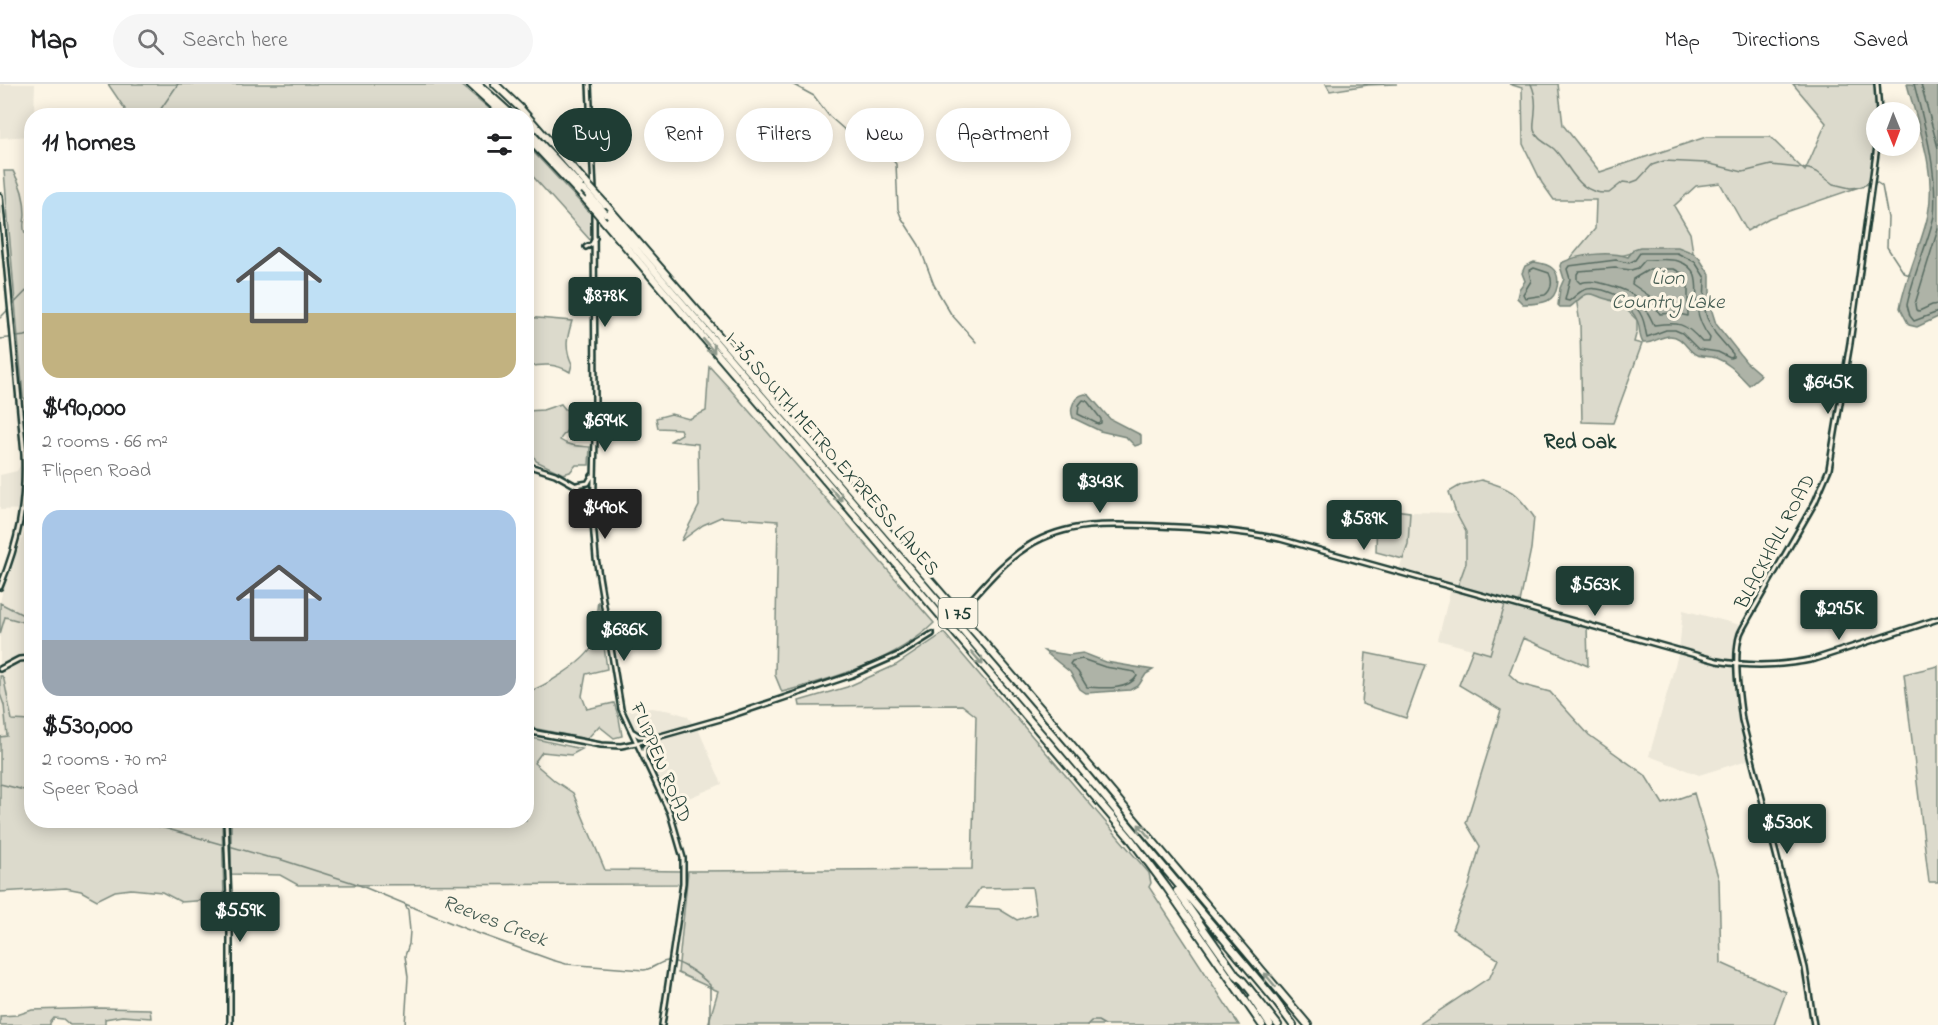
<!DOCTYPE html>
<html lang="en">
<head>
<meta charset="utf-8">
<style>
	body { margin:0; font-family:"Indie Flower",sans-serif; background:#f6f6f6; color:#202124; height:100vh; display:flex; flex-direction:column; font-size:22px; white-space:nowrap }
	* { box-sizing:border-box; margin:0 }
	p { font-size:20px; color:#757577 }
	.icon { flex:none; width:33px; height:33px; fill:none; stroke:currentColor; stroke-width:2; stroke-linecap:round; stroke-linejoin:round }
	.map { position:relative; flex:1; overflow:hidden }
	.drawer { position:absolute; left:24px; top:24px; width:510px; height:720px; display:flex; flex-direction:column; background:#fff; border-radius:24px; box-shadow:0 3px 15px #0003 }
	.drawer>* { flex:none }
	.hud { position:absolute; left:552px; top:24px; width:570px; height:54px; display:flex; gap:12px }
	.needle { width:39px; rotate:179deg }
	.controls { position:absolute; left:1866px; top:18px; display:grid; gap:12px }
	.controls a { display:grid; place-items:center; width:54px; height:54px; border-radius:50%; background:#fff; box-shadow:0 3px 15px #0003; font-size:30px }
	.price { position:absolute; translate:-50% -51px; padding:0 14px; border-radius:6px; background:#1f3d34; color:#fff; font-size:20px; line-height:39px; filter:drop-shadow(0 2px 3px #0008) }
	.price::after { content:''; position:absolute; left:50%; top:36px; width:18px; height:14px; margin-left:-9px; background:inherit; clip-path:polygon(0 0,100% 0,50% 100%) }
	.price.on { background:#222; color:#fff }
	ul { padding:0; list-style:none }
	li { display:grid; align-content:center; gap:12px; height:318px; padding:0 18px }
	li span { display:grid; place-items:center; height:186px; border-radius:18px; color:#555 }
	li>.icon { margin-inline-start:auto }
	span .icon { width:108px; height:108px; fill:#fffc; stroke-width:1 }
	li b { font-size:26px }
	h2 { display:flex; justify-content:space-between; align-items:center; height:72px; padding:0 18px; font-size:26px }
	.pill { padding:0 21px; border-radius:27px; background:#fff; box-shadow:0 3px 15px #0003; font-size:21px; line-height:54px }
	.pill.on { background:#1f3d34; color:#fff }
	header { display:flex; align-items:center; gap:36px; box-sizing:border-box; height:84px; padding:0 30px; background:#fff; border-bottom:2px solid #e0e0e0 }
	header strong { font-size:28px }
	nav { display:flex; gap:33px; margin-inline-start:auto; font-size:21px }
	.search { width:420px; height:54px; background:#f6f6f6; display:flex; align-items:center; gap:15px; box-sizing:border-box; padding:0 21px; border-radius:33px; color:#757577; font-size:22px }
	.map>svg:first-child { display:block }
	.built { fill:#ece7d8 }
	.green { fill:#dcdacc; stroke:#7e8c80; stroke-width:1.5; fill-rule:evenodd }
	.water { fill:#aeb3a7; stroke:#758479; stroke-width:1.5 }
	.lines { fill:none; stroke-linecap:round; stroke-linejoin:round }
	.shore { stroke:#586c62; stroke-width:1.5 }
	.stream { stroke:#758479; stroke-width:1.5 }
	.tertiary-casing { stroke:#1f3d34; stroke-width:8 }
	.motorway-casing { stroke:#1f3d34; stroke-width:10 }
	.tertiary { stroke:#fcf5e5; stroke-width:3 }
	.motorway { stroke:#fcf5e5; stroke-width:6 }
	.motorway-bridge-casing { stroke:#1f3d34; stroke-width:10; stroke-linecap:butt }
	.motorway-bridge { stroke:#fcf5e5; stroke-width:6 }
	.oneway { stroke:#8e998c }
	.labels { text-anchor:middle; stroke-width:6; stroke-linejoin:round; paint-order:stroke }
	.shield { fill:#fcf5e5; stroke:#617469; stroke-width:1.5 }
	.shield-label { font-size:18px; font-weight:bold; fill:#1f3d34 }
	.street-label { font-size:20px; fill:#1f3d34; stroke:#fcf5e5 }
	.water-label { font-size:21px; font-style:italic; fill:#435a51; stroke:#fcf5e5 }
	.neighbourhood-label { font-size:21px; font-weight:bold; fill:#1f3d34; stroke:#fcf5e5 }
</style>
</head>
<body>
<header>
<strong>Map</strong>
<div class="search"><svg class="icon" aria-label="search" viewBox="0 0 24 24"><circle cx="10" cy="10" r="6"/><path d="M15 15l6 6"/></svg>Search here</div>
<nav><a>Map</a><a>Directions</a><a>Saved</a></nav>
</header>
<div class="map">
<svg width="1938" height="941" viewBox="0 0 1938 941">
	<rect width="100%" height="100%" fill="#fcf5e5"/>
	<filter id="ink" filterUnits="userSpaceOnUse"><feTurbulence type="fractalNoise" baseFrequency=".0167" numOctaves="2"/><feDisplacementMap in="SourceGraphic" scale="12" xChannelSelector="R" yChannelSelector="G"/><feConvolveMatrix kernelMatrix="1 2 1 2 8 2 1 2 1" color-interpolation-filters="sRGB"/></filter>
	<g filter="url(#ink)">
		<path class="built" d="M0,0h35l-1,31 -2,1 -1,20 -31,2z
			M31,375v50l-31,1v-35l17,-4 3,-5v-5z
			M1410,428l46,1 10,19v31l-9,28 48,14 -15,49 -52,-14 14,-56 -53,-14 9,-25z
			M24,449l7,3v83l-31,-16 3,-15z
			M1683,526l65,17 -14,39 20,92 -55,17 -50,-19 30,-105z
			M4,533l27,7v97h-19l-8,-41 -2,-4h-2v-42z
			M0,610l4,11 3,31 -7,1z
			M652,624l19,3 16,5 12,15 23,53 -50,21 -27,-57 -10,-14 -7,-23z"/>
		<path class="green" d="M108,0h352l37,31h-374l2,-6z
			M1326,0h71l-29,1 -38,6z
			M1509,0h49l5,41 37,47 106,-35h64l35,34 21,-48 -33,-39h82l1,55 -5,44 -102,35 -22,13 -27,-48 -24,3 -22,20 16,27 4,26 -62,-6 -31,8 -32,-1 26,-31 1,-29h-42l-12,-17 -19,-39 -1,-56z
			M526,60l67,72 -1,20 -2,4 -63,-70z
			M4,87h9c7,12 12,28 12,43 0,7 -3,12 0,19l6,3v164h-5l-3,-3z
			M1594,207l32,18 11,11v11l-3,11 8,2 -29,79 -31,-1 -2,-98 -4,-27z
			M526,233l46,4c-5,17 -8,26 0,43l-2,8c-15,-9 -27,-8 -43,-5z
			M709,282l20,22 205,235c-37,37 -102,56 -152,69l-7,-17 3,-154 -57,-4 -18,8 -22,16 18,-35 -1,-62 -28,-3 12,-7 -2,-5 -22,-1 -2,-10 15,-4 18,5 17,-8z
			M561,320l4,5 7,2c0,5 -1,14 -4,18 -3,5 -6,6 -8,11 8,6 19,6 30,7l-1,18h-13l-6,7 -7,2 -27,-13 -9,-21v-29l16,-1z
			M31,336v39h-2l-2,-37z
			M1481,396c30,8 35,12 53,37l-3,32 -12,58 68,18 1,41 -65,-28 -14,36 11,10 30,8 39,43 56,40 18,29 31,-11 25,87 2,83 65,29 -12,33h-356l72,-48 8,-18 -46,-30 16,-40 12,-43 -14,-23 35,-113 -42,-25 14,-36 17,5 15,-49 -49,-14 10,-28v-31l-10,-19 -7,-21 12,-7z
			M1377,424l33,4 -2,33 -5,14 -27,-7z
			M598,517l9,68 -21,5 -4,22 5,13 27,-6 5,15 3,18 -8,2 -15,-12 -12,13 -60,-12v-35c17,-5 56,-29 65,-45 4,-6 4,-37 6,-46z
			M0,519l31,16v5l-26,-7 -5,17z
			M944,549l205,240 2,10 -2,4 90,138h-531l10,-34 -40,-18 10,-102 284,-2 4,-153 -14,-11 -162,1 -1,-5 48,-14 49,-22zM1032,803l4,27 -19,6 -18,-11 -32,-2 13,-19z
			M1366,569l59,12 -19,53 -44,-14z
			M1938,582v216h-9l-25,-208z
			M0,592h2l2,4 8,40 19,1 1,99 190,1 2,78 -43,3 -19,-10 -31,-3 -16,2 -18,9 -16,-9 -15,-3 -66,4v-155l7,-1 -3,-31 -4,-11z
			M527,653l55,12 -11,6 -29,-3 -8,11 21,18 18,12 32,77 77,1v13l-384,1 -18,-10 -49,-1v-53l295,-1z
			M100,924l50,1 1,9 -29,-2 -17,3v6h-35l-7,-6 -9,-1 -4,5v2h-50v-9l17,-1 15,-5z"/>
		<path class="water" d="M1907,0h31v233l-21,10 -8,-2 -9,-17c6,-32 21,-62 28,-93 9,-44 -10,-89 -21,-131z
			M1640,163h38l15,6 6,5 11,17v30l6,19 30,38 15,13 -12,10c-10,-10 -19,-22 -33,-27 -6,-2 -13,-1 -19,-3 -10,-4 -14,-19 -27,-19 -10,0 -17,8 -27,7 -5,-8 -2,-15 -6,-23 -7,-15 -19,-18 -34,-22 -6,-2 -12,-6 -18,-3 -6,3 -10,9 -15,12h-10l-2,-2 2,-17 4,-9 -4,-13 1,-3c18,-9 48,-12 67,-6l6,-8z
			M1534,178c6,1 14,2 18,6 10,8 6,28 -5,33 -7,3 -16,3 -24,3l-6,-6 2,-9 6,-8 -3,-8 3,-7z
			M1085,310l4,1 21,24 31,16v9l-6,2 -9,-9 -26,-6 -27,-13c-4,-10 1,-22 12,-24z
			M1044,567l25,4 14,-2 23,9 47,8 -7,4 -7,11 -9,5 -44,3 -6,-4 -10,-17z"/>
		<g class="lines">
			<path class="shore" d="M1914,0c11,42 24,88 20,132 -7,30 -21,59 -27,89l3,11 4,5 24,-9
				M1921,0l17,64
				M1938,145l-23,75 1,6 3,1 13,-6 6,-1
				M1640,169h37l18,9 10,16 -1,28 3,12 8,15 18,21v3l-3,1 -12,-6 -20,-3 -16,-16 -7,-3h-9l-19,7c-2,-7 -2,-15 -6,-22 -7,-15 -42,-31 -57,-25 -6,2 -10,8 -15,11l-4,-1 5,-21 -3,-10 2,-3 47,-6 13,3 6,-3z
				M1645,176c10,0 24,-2 33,1 25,8 17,29 19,47 2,12 6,21 13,30l-1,4h-7c-17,-20 -24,-20 -48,-17 -11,-24 -18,-33 -45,-40 -11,-3 -18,-5 -29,-2l-3,-3v-6l2,-3 36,-3 16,2 7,-2z
				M1534,184l15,5c4,8 3,17 -4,22l-20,3 -2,-4 8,-13 -2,-10z
				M1650,185h24l9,5 5,10v32l-14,-3 -14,1 -12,-19 -16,-11 1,-5z
				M1083,316l4,1 14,18v4l-3,1 -20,-10 1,-9z
				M1082,575l23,8 30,5 2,4c-9,15 -34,12 -50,11l-9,-15 -8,-8 2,-3z"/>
			<path class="stream" d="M792,0l22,12 15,20 25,22h7
				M1531,0c4,9 5,18 4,27 0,6 -2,13 -1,19 3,10 13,13 20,19 17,17 23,46 55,44l14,-11 7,1 8,-3 14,-15 12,-4 42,2 37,9 28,-7 38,4 8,3 16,12 17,4 12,-1 6,-5h8l6,4 6,32 -1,29 17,26 6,2
				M156,32l22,-32
				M866,61l9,7 16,6 5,6 2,45 3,8 18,28 15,40 17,29 25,28
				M0,234l32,-33
				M0,255l25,-3 7,-2
				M0,700l32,8
				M136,736l88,25
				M229,762l38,11 12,2 75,24 112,46 86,31 14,4 78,6c9,-1 15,-8 23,-9 12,-2 35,16 43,24v40
				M405,820l3,6 2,21 -1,13 -4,12 3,21 -3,48
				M1087,941l4,-4h7l7,4"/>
			<g class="tertiary-casing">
				<path id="tertiary" d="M589,0l5,106
					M1877,0l2,28
					M0,112l24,258c2,49 -5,87 -24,133
					M594,128l1,196
					M586,163l6,-3 3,-6
					M595,354l-2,85 3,35 25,151 49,104 13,45v25l-21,142
					M526,381l29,9 39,22
					M577,401l11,-2 4,-7
					M22,427l10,1
					M968,519c18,-20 36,-42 60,-57 40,-25 85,-22 129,-20 42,1 83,5 123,13l437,122c33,6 65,5 98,-2l123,-40
					M0,585l19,-10 13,-1
					M526,647l75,14 20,1 15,-3 88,-25 128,-43 48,-21 32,-20
					M633,648l6,4 11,1
					M644,674v-10l7,-8
					M226,736l4,108v97
					M1814,941l-9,-57 -63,-248c-3,-23 -9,-64 -2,-86 2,-5 6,-11 9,-17l66,-115 14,-33 21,-126 27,-197"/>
			</g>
			<g class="motorway-casing">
				<path id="motorway" d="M470,0l35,32
					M478,0l35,32
					M495,0l25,24 66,75
					M526,44l58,62
					M526,52l61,65
					M605,120l449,520 254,301
					M605,129l463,540 206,246 19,26
					M604,137l526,617 37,50 95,137
					M1177,807l59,84 7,6 35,44
					M1252,914l18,27"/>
			</g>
			<use href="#tertiary" class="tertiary"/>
			<use href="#motorway" class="motorway"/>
			<g class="motorway-bridge-casing">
				<path id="motorway-bridge" d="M586,99l19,21
					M584,106l21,23
					M587,117l17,20"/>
			</g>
			<use href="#motorway-bridge" class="motorway-bridge"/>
		</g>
		<defs><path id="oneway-shaft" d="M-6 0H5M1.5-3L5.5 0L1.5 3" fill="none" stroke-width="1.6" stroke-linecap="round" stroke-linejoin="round" transform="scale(1.5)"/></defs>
		<g class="oneway">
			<use href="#oneway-shaft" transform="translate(709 262) rotate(50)"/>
			<use href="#oneway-shaft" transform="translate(836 410) rotate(49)"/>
			<use href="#oneway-shaft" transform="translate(977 574) rotate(49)"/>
			<use href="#oneway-shaft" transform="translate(1144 747) rotate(-130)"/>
			<use href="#oneway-shaft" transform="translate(1270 896) rotate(-130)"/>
		</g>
	</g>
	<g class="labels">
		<rect class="shield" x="938.5" y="514" width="39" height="30" rx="4.5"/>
		<g class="shield-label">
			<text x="958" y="535">I 75</text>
		</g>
		<g class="street-label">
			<text transform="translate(833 369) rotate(49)" y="7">I-75 SOUTH METRO EXPRESS LANES</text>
			<text transform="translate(1774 457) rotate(-62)" y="7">BLACKHALL ROAD</text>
			<text transform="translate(662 678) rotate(67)" y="7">FLIPPEN ROAD</text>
		</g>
		<g class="water-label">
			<text x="1668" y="200">Lion<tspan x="1668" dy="24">Country Lake</tspan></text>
			<text transform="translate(495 836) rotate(21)" y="7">Reeves Creek</text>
		</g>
		<g class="neighbourhood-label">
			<text x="1580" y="364">Red Oak</text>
		</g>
	</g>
</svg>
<div class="controls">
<a><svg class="needle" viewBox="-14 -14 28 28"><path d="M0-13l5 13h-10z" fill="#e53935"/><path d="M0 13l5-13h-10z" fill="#757577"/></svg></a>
</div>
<b class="price" style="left:605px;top:244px">$878K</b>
<b class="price" style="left:1828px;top:331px">$645K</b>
<b class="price" style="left:605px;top:369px">$694K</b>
<b class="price" style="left:1100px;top:430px">$343K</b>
<b class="price on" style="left:605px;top:456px">$490K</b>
<b class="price" style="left:1364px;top:467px">$589K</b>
<b class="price" style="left:1595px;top:533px">$563K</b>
<b class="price" style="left:1839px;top:557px">$295K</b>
<b class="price" style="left:624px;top:578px">$686K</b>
<b class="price" style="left:1787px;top:771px">$530K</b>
<b class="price" style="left:240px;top:859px">$559K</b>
<div class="hud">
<a class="pill on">Buy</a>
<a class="pill">Rent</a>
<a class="pill">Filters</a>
<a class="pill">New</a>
<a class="pill">Apartment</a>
</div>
<section class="drawer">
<h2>11 homes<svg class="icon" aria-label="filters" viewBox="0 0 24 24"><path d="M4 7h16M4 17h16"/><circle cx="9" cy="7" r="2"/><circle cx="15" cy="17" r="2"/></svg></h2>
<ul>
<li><span style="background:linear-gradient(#bfe0f5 65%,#c2b280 0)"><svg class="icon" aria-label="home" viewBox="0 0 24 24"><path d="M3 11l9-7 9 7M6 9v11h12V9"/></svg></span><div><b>$490,000</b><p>2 rooms · 66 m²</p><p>Flippen Road</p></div></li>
<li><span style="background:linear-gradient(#a9c7e8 70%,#9aa5b1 0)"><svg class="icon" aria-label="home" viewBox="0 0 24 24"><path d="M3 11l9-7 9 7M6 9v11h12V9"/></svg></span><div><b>$530,000</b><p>2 rooms · 70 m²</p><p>Speer Road</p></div></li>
</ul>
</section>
</div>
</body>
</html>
